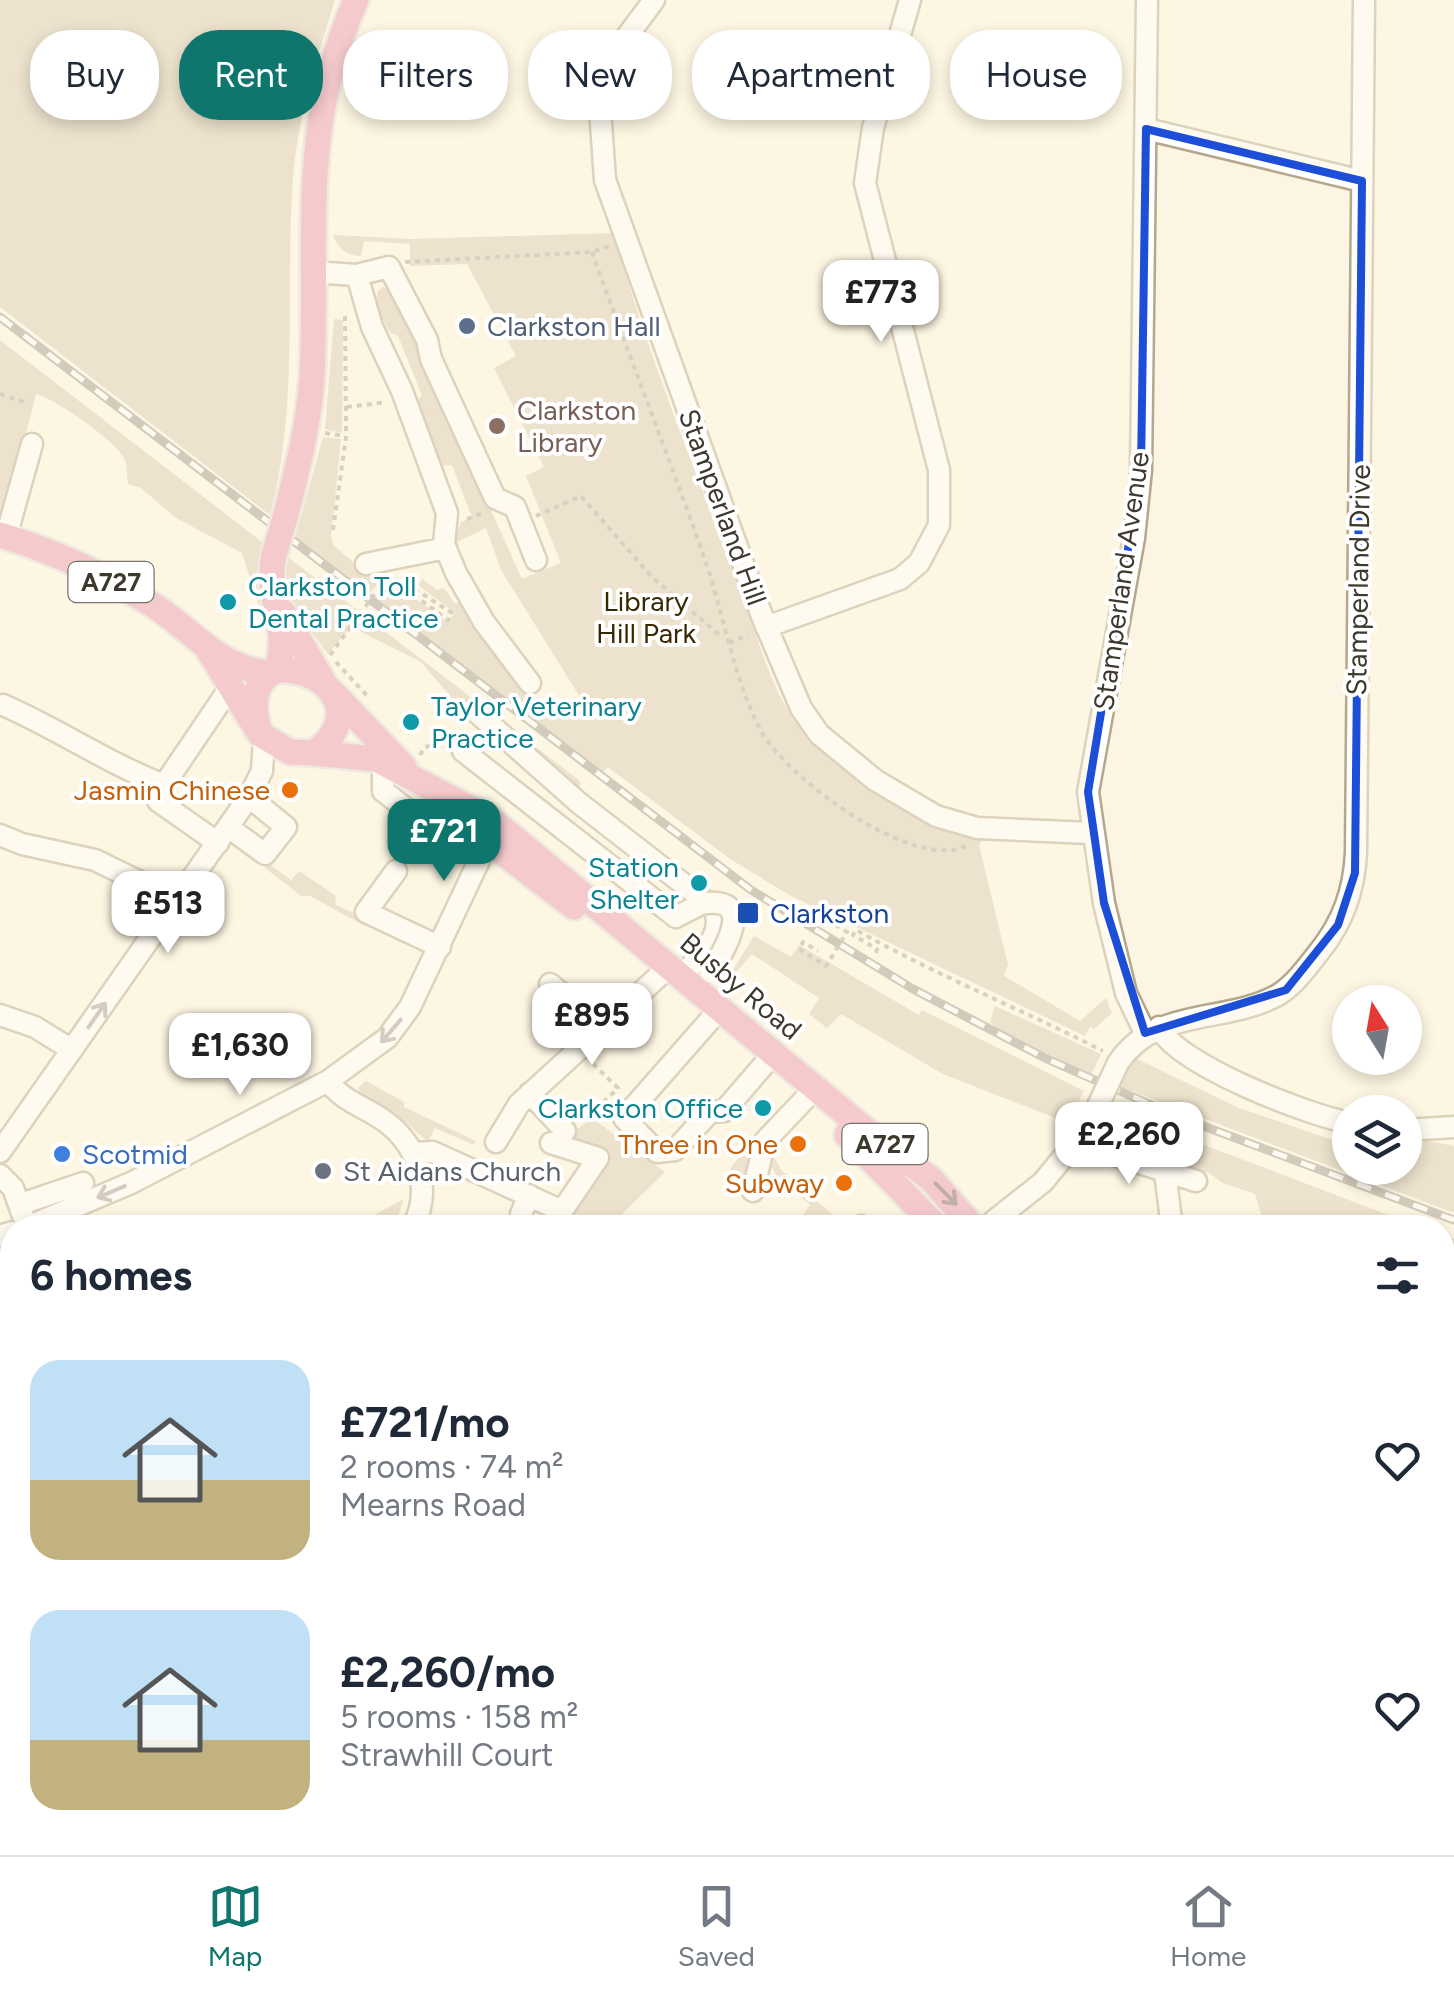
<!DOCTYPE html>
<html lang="en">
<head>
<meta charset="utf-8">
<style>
	body { margin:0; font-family:Figtree,sans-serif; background:#f6f6f7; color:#1f2937; height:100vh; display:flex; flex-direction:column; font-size:38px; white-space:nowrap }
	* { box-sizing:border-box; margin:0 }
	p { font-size:32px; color:#747a83 }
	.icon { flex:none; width:55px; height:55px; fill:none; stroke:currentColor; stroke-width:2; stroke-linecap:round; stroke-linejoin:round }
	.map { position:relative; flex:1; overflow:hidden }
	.sheet { position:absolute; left:0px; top:1215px; width:1455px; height:640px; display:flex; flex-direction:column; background:#fff; border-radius:40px 40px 0 0; box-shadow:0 5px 15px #0003 }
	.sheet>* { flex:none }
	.hud { position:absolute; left:30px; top:30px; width:1395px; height:90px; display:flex; gap:20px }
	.needle { width:65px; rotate:349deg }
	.fabs { position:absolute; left:1332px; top:985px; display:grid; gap:20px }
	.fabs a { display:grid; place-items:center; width:90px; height:90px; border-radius:50%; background:#fff; box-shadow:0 5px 15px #0003; font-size:50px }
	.price { position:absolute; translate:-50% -85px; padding:0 22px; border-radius:20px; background:#fff; color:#222; font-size:32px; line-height:65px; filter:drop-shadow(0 2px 5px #0008) }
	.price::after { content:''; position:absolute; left:50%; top:60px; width:30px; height:22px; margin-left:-15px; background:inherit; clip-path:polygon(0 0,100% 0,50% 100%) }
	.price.current { background:#0f766e; color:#fff }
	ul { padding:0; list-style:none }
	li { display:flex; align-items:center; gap:30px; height:250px; padding:0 30px }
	li span { display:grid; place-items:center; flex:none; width:280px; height:200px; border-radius:30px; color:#555 }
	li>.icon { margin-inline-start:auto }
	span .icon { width:120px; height:120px; fill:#fffc; stroke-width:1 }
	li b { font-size:42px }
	h2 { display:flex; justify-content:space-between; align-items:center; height:120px; padding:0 30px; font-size:42px }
	.chip { padding:0 35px; border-radius:40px; background:#fff; box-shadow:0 5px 15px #0003; font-size:35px; line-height:90px }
	.chip.current { background:#0f766e; color:#fff }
	.dock { display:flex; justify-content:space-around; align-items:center; height:140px; border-top:2px solid #e0e1e3; background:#fff; font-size:28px; color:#747a83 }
	.dock a { display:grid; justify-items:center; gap:5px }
	.dock .current { color:#0f766e }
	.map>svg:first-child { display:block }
	.green { fill:#d8cbb1 }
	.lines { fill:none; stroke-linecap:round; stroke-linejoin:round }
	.minor-casing { stroke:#b5a78b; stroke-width:25 }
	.major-casing { stroke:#dcdbd9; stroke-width:30 }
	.path { stroke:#aaa394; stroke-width:4; stroke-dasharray:5 5; stroke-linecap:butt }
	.minor { stroke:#fff; stroke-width:20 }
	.major { stroke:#ea96af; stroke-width:25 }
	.rail-casing { stroke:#9e9889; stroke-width:9 }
	.rail { stroke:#fff; stroke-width:5; stroke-dasharray:15; stroke-linecap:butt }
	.minor-bridge-casing { stroke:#b5a78b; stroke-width:25; stroke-linecap:butt }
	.major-bridge-casing { stroke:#dcdbd9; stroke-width:30; stroke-linecap:butt }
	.path-bridge { stroke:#aaa394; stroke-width:4; stroke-dasharray:5 5; stroke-linecap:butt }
	.minor-bridge { stroke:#fff; stroke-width:20 }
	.major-bridge { stroke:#ea96af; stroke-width:25 }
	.oneway { stroke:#9e9c96 }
	.oneway2 { stroke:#7a5a5a }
	.marked { fill:none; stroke:#1d4ed8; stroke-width:8; stroke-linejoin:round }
	.service-dot { fill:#5c6f8a; stroke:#fff; stroke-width:4 }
	.education-dot { fill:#8d6e63; stroke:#fff; stroke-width:4 }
	.culture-dot { fill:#0f9aa8; stroke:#fff; stroke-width:4 }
	.food-dot { fill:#e8710a; stroke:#fff; stroke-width:4 }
	.transit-dot { fill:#1a4fb4; stroke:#fff; stroke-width:4 }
	.shop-dot { fill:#3f7fe0; stroke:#fff; stroke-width:4 }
	.worship-dot { fill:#6b7280; stroke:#fff; stroke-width:4 }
	.labels { text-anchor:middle; stroke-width:8; stroke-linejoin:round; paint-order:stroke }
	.shield { fill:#fff; stroke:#78746c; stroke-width:2.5 }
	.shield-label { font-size:25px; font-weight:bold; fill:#3e392d }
	.service-label { font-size:28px; fill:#4e5e75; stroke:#fff; text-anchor:start }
	.education-label { font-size:28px; fill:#785e54; stroke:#fff; text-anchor:start }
	.street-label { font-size:28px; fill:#3e392d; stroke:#fff }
	.culture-label { font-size:28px; fill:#0d838f; stroke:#fff; text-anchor:start }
	.park-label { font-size:28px; fill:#382801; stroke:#fff }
	.food-label { font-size:28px; fill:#c56008; stroke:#fff; text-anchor:end }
	.transit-label { font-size:28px; fill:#164399; stroke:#fff; text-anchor:start }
	.shop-label { font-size:28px; fill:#366cbe; stroke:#fff; text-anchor:start }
	.worship-label { font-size:28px; fill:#5b616d; stroke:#fff; text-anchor:start }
</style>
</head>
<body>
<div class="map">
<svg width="1454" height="1855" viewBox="0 0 1454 1855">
	<rect width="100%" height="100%" fill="#fdf5e3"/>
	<path class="green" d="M0,0h335c-20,65 -40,126 -43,194 -6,109 6,214 -22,321l-270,-208z
		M614,233c32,119 81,236 125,352 17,45 31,109 64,146 47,52 114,89 180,109l-4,5 29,120 -4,11 76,45 26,-23 6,15 -18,16 -4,-2 -5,9 -294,-140 -61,-37 -122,-92 -5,5 -20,-14 -208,-160 14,-18 59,42 7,-9 -37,-28 4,-6 15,11 7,-2 11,16 8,-4 49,79 37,40 31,-22 -79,-127 -15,-42 -33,16 8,-22 11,-5 -20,-52 -9,1 -28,-61 7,-10 -24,-59 -9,-4 -12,-24v-16l5,-5 9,2 131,290 39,-16 -35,-87 18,-9 -50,-99 22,-12 -49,-92 -57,2v-22l-46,-3 -3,15c-15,0 -23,-8 -28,-21l78,4z
		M334,319l9,1 -1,113 -17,-4z
		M0,340l262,202 -5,42 14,42 -5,1 -24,-74 -66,-35 -35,-30 -13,-4c-1,-7 -1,-19 -3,-24 -7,-18 -71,-62 -89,-66l-31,122 -5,-1z
		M323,437l18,2 -10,98 3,9 45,37 -10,11 -74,-56z
		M289,558l291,223v8l-5,4 -101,-90 -10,9 -43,-50 -70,-35 -23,27c-20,-28 -50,-60 -39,-96z
		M268,863l23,17 8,-9 36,24 1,10 32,14 -3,7 -55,-30h-9l-36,-28z
		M754,936l37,21 8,-12 120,70 3,-5 162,81 -16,32 -125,-49 -102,-60 -14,14 -18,-14 10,-16 -67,-44 -30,34z
		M995,1006l106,48 -10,21 -90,-43 -11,-10z
		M1135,1058l104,50 111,38v22h55v-13l17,-1 1,-14 31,6v67l-336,-127z
		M366,1081l38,21v5l72,34 -2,4 -39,-17 -7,14 -33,-29 -35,-21 -2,-4z
		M1107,1108l313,119h-155l-10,-33 -32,-11 -14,-10 -108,-35 -5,-8z
		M592,1118l73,54 -56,55h-37l-10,-9 43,-64 -36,-19z
		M761,1139l-2,17 -17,24 2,14 -22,-14 25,-34z
		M775,1158l6,12 66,57h-23l-11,-10 -10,10h-8l15,-22 -34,-29 -4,-10z
		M404,1199l-10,28h-77l25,-6 17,2z
		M1443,1235l11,4v47l-11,-6z"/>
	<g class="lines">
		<g class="minor-casing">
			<path id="minor" d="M654,0l-52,70 -4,11 7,99 157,436 39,92 18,26 56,46 61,36 41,12 113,5
				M1146,129l216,52
				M312,272l45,3 15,52 30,64 45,122 -3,31 12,29 28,49 46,61
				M357,275l32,-8 38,73 4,19 64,139 20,9 21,53
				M6,537l26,-93
				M366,564l80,-16
				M766,627l134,-48 19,-16 20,-38v-55l-74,-287 8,-55 37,-128
				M3,705c55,24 104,58 161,80l65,-96
				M474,710l105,93 134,104c15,26 -15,50 -31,69
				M463,751l213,166 25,-13
				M383,762v29l39,30 20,5 14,-23
				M158,801l60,42
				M228,827l37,27 21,-27 -37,-30
				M0,835l22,9 73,16 82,40
				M396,871l-30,41 74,35
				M550,984l50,42
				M0,1015l35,12 37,23
				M711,1019l-87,99 33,34 18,-2 35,-38 14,-1 50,-58
				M1159,1027c18,38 149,88 191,96
				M1145,1033l-19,-40 -22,-90 -16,-111 46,-254 7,-68 6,-470
				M1118,1063c37,-56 105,-39 158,-67 17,-9 31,-29 43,-44 24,-30 35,-61 37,-99l8,-853
				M328,1081c15,21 38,26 58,41 33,25 47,69 26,106
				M530,1093l35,38
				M1405,1130l49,-3
				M496,1142l23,-38 141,-129
				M1077,1143l119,38
				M0,1152l249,-355 13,-26 2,-33
				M412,1153l21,-1 129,59 36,-53 -47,-15
				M1165,1172l7,56
				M0,1175l13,13 10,28
				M753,1191l12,-50 40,-42
				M21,1204l62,-21
				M521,1214l8,-19
				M25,1228l106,-45 197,-102 59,-43 23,-31 83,-176
				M859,1228l2,-2
				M985,1228l58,-46 45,-55
				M0,1236l12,-4
				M1445,1294l9,4
				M0,1416l12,-5
				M1442,1558l12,-1
				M0,1641l12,-7
				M1442,1776l12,4
				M133,1842l4,13
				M365,1842l3,13
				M583,1842l2,13
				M810,1842l3,13
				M932,1842l2,13
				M1245,1842l20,13"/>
		</g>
		<g class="major-casing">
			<path id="major" d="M285,518c12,-47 24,-94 27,-142 7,-139 -15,-243 44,-376
				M0,535c55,17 108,41 156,72 39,26 63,61 113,66
				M274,555c-10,42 17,70 3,115
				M283,612l41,71
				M209,651l47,77
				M277,670c54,-2 87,47 37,83l-24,-1 -30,-18c-7,-24 -10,-52 17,-64z
				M335,695l69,72
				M314,753l62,6 115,60 382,317 58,43 43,49
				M462,809l28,34 84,64
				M847,1135l91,93
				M1078,1842l6,13
				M1108,1842l11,13"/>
		</g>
		<path class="path" d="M592,252c37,105 79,209 115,314 18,54 27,114 54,165 26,47 154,143 207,114
			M405,262l187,-10 17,-6
			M0,394l24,8
			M347,407l40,-5
			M325,433l20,3
			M536,516l45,-20 70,80 72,62
			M467,519l19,-7
			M333,530l13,-93 -1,-122
			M410,574l5,15
			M729,643l19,-8
			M336,662l34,37
			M420,755l5,-8 15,-4 4,4
			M876,953l1,-4 -24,-14 3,-5c80,45 165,79 247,121
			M589,1116l29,-28 -27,-26"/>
		<use href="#minor" class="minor"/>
		<use href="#major" class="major"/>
		<g class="rail-casing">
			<path id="rail" d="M0,317l751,573 162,99 134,70 127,56 280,105"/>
		</g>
		<use href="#rail" class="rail"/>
		<g class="minor-bridge-casing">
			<path id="minor-bridge" d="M701,904c57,-10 24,46 9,68
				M1088,1127l30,-64"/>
		</g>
		<g class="major-bridge-casing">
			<path id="major-bridge" d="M274,555l11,-37"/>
		</g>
		<path class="path-bridge" d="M330,655l58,-79 60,44 4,-7 -37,-24
			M810,909l37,23 -21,34 -27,-17 4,-7 15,9"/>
		<use href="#minor-bridge" class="minor-bridge"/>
		<use href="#major-bridge" class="major-bridge"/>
	</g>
	<defs><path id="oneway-shaft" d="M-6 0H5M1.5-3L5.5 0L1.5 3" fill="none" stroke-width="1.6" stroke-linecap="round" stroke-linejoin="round" transform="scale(2.5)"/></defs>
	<g class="oneway">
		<use href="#oneway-shaft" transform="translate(97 1015) rotate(-55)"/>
		<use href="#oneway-shaft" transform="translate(391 1031) rotate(131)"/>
		<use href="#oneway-shaft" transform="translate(111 1192) rotate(157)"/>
	</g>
	<use class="oneway2" href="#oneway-shaft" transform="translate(946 1194) rotate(45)"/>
	<path d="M0 0H1454V1855H0ZM1146,129l216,52 -7,692 -17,52 -52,65 -141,43 -41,-130 -16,-111 53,-322z" fill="#fdf5e3" fill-opacity=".55" fill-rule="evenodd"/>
	<path class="marked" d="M1146,129l216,52 -7,692 -17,52 -52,65 -141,43 -41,-130 -16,-111 53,-322z"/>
	<circle class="service-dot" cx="467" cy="326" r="10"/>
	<circle class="education-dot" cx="497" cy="426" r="10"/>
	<g class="culture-dot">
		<circle cx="228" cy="602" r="10"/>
		<circle cx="411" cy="722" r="10"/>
		<circle cx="699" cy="883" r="10"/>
		<circle cx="763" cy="1108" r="10"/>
	</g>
	<g class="food-dot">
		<circle cx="290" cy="790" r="10"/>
		<circle cx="798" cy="1144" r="10"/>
		<circle cx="844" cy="1183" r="10"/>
	</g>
	<rect class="transit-dot" x="736" y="901" width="24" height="24" rx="5"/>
	<circle class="shop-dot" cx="62" cy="1154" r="10"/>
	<circle class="worship-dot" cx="323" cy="1171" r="10"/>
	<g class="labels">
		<g class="shield">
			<rect x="68.5" y="562" width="85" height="40" rx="8"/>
			<rect x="842.5" y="1124" width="85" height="40" rx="8"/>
		</g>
		<g class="shield-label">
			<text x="111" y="591">A727</text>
			<text x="885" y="1153">A727</text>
		</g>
		<g class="service-label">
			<text x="487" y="336">Clarkston Hall</text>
		</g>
		<g class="education-label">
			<text x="517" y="420">Clarkston<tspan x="517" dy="32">Library</tspan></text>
		</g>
		<g class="street-label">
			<text transform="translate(723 507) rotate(70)" y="10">Stamperland Hill</text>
			<text transform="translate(1358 580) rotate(-89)" y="10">Stamperland Drive</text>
			<text transform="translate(1121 581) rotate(-82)" y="10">Stamperland Avenue</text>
			<text transform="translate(741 986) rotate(40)" y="10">Busby Road</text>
		</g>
		<g class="culture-label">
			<text x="248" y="596">Clarkston Toll<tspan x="248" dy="32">Dental Practice</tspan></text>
			<text x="431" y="716">Taylor Veterinary<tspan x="431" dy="32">Practice</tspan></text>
			<text x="679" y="877" text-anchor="end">Station<tspan x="679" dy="32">Shelter</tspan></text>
			<text x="743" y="1118" text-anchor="end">Clarkston Office</text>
		</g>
		<g class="park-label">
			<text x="646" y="611">Library<tspan x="646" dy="32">Hill Park</tspan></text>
		</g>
		<g class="food-label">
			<text x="270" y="800">Jasmin Chinese</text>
			<text x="778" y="1154">Three in One</text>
			<text x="824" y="1193">Subway</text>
		</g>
		<g class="transit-label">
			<text x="770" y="923">Clarkston</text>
		</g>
		<g class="shop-label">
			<text x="82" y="1164">Scotmid</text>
		</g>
		<g class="worship-label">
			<text x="343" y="1181">St Aidans Church</text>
		</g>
	</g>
</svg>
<div class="fabs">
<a><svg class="needle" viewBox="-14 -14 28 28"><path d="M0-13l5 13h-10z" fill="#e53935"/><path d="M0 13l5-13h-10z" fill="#747a83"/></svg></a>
<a><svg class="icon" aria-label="layers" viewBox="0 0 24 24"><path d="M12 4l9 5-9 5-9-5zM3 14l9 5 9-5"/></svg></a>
</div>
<b class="price" style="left:881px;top:345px">£773</b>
<b class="price current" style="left:444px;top:884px">£721</b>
<b class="price" style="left:168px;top:956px">£513</b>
<b class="price" style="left:592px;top:1068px">£895</b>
<b class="price" style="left:240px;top:1098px">£1,630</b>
<b class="price" style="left:1129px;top:1187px">£2,260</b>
<div class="hud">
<a class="chip">Buy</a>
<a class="chip current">Rent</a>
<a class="chip">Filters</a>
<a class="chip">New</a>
<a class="chip">Apartment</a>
<a class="chip">House</a>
</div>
<section class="sheet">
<h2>6 homes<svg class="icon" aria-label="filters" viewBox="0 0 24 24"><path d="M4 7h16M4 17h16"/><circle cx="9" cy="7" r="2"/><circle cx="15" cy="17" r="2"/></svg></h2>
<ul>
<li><span style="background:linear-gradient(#bfe0f5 60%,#c2b280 0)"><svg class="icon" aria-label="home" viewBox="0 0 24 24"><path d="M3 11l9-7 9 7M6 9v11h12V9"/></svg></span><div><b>£721/mo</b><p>2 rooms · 74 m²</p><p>Mearns Road</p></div><svg class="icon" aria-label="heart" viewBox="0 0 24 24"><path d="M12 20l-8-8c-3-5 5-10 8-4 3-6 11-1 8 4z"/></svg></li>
<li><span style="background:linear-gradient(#bfe0f5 65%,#c2b280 0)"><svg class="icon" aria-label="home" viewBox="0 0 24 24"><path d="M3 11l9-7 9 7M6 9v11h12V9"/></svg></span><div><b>£2,260/mo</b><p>5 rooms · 158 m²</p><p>Strawhill Court</p></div><svg class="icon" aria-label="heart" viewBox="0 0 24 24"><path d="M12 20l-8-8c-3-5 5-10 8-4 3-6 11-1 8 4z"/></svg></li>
</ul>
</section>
</div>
<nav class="dock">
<a class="current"><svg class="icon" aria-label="map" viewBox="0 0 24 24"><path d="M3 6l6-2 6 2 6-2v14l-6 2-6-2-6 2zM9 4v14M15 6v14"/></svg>Map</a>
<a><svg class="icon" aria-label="saved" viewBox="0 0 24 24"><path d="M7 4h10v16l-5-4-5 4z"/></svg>Saved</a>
<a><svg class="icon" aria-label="home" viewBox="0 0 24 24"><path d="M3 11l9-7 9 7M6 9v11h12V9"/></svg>Home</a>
</nav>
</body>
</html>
